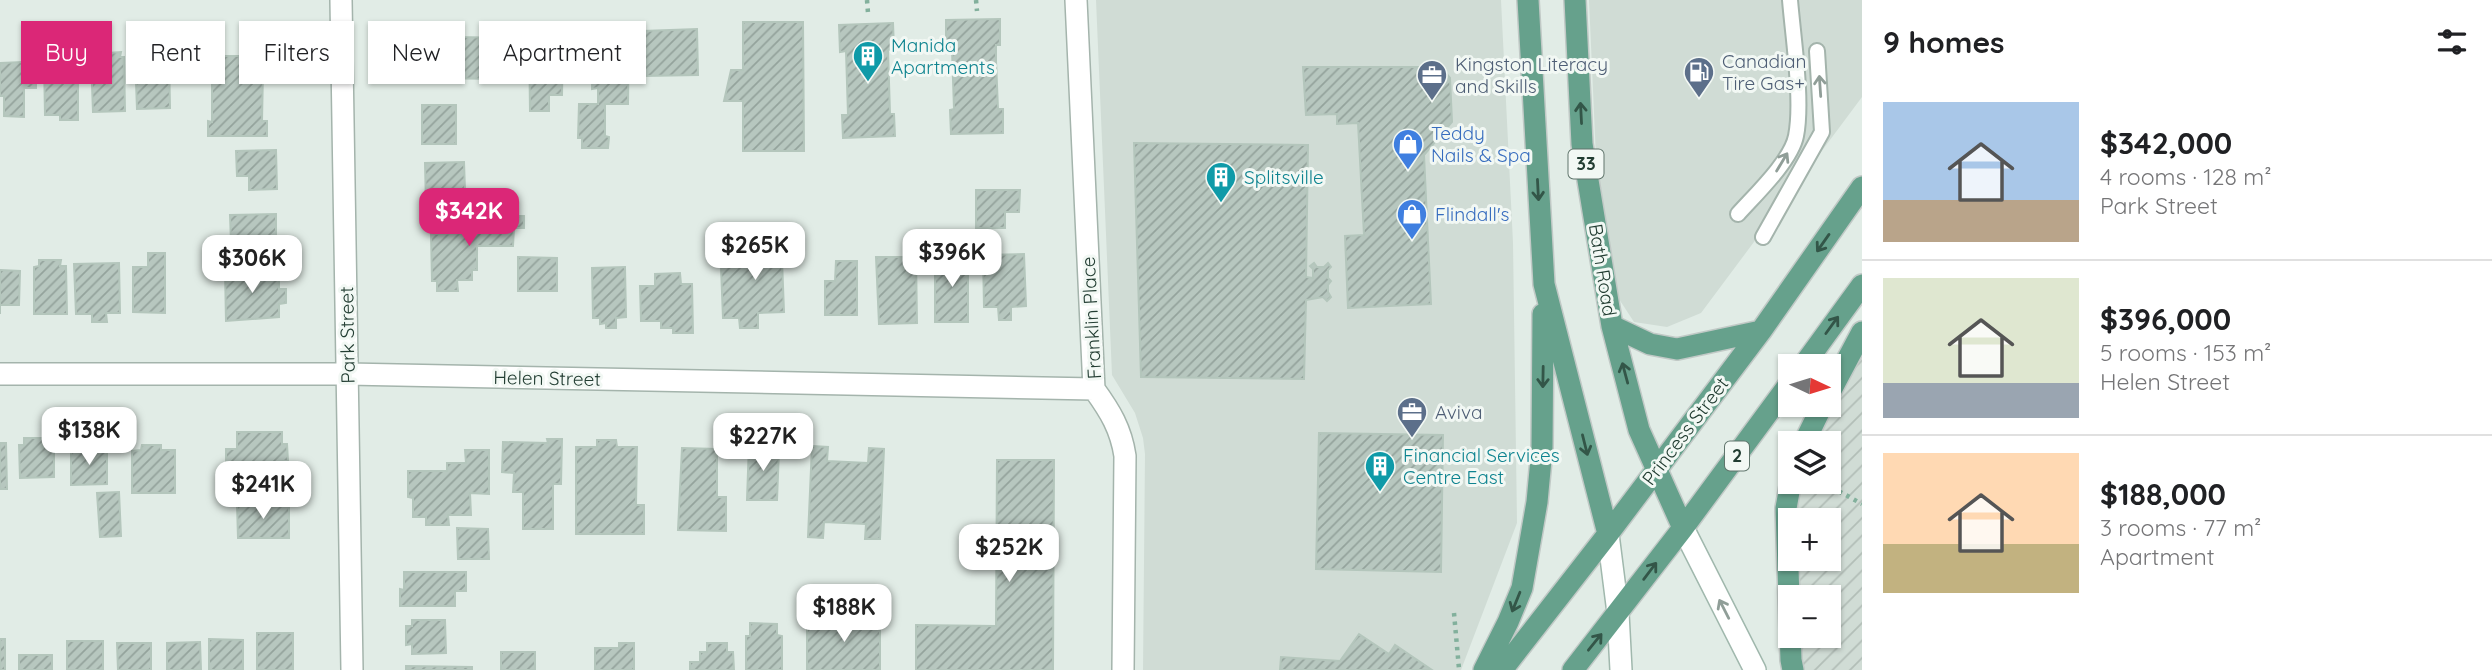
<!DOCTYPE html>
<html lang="en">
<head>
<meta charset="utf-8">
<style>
	body { margin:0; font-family:Quicksand,sans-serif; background:#f2f2f2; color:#202124; height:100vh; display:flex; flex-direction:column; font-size:26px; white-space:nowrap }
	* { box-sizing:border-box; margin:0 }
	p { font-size:23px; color:#757577 }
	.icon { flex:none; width:38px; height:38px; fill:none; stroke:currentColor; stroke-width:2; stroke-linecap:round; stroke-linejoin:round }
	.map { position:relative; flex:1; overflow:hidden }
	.panel { display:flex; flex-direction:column; background:#fff; width:630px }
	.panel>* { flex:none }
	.guide { position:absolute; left:21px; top:21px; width:665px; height:63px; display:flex; gap:14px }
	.needle { width:46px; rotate:94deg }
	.fabs { position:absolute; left:1778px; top:354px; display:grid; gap:14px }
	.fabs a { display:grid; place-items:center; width:63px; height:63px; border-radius:0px; background:#fff; box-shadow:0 2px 5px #0004; font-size:35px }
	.price { position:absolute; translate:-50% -60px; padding:0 16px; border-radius:14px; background:#fff; color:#222; font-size:23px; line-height:46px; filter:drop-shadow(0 2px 4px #0008) }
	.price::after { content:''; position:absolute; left:50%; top:42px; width:21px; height:16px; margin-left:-10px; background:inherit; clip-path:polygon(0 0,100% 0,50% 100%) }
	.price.active { background:#db2777; color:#fff }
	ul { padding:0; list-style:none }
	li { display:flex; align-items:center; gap:21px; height:175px; padding:0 21px }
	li+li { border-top:2px solid #e0e0e0 }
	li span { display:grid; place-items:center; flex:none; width:196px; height:140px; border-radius:0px; color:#555 }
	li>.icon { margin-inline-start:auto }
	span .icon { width:84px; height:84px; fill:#fffc; stroke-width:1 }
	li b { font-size:30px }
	h2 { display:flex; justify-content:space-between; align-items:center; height:84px; padding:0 21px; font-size:30px }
	.pill { padding:0 24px; border-radius:0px; background:#fff; box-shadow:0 2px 5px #0004; font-size:24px; line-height:63px }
	.pill.active { background:#db2777; color:#fff }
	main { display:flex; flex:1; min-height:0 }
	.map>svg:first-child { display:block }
	.built { fill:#d0dcd5 }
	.industrial { fill:url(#industrial-furrows); fill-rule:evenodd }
	.building { fill:url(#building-hatch); stroke:#b4c6bc; stroke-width:2 }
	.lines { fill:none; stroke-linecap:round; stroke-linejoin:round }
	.lane-casing { stroke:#a4b4ac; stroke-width:18 }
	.street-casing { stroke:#a4b4ac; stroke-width:24 }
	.secondary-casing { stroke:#a0b8ad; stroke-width:24 }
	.primary-casing { stroke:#c1c9c6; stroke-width:24 }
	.path { stroke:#82b09c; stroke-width:4.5; stroke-dasharray:3.5 5; stroke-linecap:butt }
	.lane { stroke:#fff; stroke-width:14 }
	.street { stroke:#fff; stroke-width:21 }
	.secondary { stroke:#fff; stroke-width:21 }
	.primary { stroke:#66a18c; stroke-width:21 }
	.oneway { stroke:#909e98 }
	.oneway2 { stroke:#335648 }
	.labels { text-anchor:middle; stroke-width:6; stroke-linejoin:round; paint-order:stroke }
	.shield { fill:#f2f8f4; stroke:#60756c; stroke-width:2 }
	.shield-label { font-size:18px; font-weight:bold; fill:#223d32 }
	.culture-label { font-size:19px; fill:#0d838f; stroke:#f2f8f4; text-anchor:start }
	.service-label { font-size:19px; fill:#4e5e75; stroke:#f2f8f4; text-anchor:start }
	.shop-label { font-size:19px; fill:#366cbe; stroke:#f2f8f4; text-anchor:start }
	.street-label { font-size:19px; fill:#223d32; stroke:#f2f8f4 }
</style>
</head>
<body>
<main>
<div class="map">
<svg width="1862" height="670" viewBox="0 0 1862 670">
	<defs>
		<pattern id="industrial-furrows" width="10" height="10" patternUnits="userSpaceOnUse" patternTransform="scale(1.75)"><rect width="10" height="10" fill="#d0dcd5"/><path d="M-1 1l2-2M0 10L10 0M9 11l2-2" fill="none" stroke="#b2beb7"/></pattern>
		<pattern id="building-hatch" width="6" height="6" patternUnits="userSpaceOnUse" patternTransform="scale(1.75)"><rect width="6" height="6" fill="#b7c7bf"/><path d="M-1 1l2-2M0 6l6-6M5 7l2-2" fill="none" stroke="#94a39c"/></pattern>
	</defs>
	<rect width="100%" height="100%" fill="#e1ece6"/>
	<path class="built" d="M1096,0h405l12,243 4,280 -56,147h-318l2,-216 -2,-16 -8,-25 -23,-38z
		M1589,0h273v97l-161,216 -34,14 -33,-5 -15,-23 -23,-141z"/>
	<path class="industrial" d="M1862,329v341h-66l-9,-35v-97l9,-57h33v-38h-25l13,-39h12v-23zM1790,520h39v38h-39zM1790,597h39v38h-39z"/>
	<path class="building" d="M1000,19v26h-4v16l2,48h5v24l-52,1 -1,-24 4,-1 -2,-59v-3h-6v-27z
		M743,22h60l1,129h-61v-50h-19l7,-31h12z
		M893,23l1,26 -6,1 2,64h4l1,22 -52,2 -1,-23h6l-2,-64 -6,1 -1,-27z
		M593,28h36l-1,76h-23v32l4,1 -1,11h-26v-10h-4l1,-34h19v-16l-6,1z
		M697,29l1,46 -54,1 -1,-45z
		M529,33h20l-1,8h15l-1,54h-13v16h-19z
		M449,35h10v2l46,1 -1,41 -80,-1 1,-41h24z
		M140,50h13v5h16l1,53 -33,1 -2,-54h6z
		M121,52l-1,5h4l1,54 -32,1 -2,-54h16v-5z
		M73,55v6h5v59h-18v-5h-15l-1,-54h16v-5z
		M207,56h61v15h-5l-1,50h5v15h-59v-15l4,1v-51h-5z
		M23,62l1,7h12v19h-12v29l-20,-1v-20h-4v-33z
		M1303,67h138l9,11 2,44 -28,33 7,149 -83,4 -3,-72 19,-1 -6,-112 -21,1v-10l-31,1z
		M422,105h34v39h-34z
		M1134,143l174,2 -2,132 7,1v-9l-3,-3 4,-3 3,4h7l4,-4 3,4 -3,3v8l3,3 -3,4v7l3,5 -4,4 -4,-4 -17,3 -2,79 -163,-2z
		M276,150l1,39 -28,1v-14h-12l-1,-25z
		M464,162l1,28 -10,1 1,14 -30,1 -1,-43z
		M976,190h44l-1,22h-14v16h-29z
		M514,213v3h10v12h-10l-1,18h-36v24h-5v10h-15l1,11h-21v-10h-5l-1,-47 42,-1v-19z
		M276,214v38h-27v-10h-18l-1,-27z
		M781,234l3,78 -26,1v15h-18l-1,-10h-16l-2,-51 26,-1 -2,-31z
		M148,253h17v60l-32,-1v-45h15z
		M1024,254l2,52 -15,1v13h-12l-1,-13h-14l-1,-52z
		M968,256v66h-33v-65z
		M518,257l39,1v33h-39z
		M876,257h40l1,66 -38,1z
		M39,260h22l-1,6h6l1,48h-33v-47l5,-1z
		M836,261h21v54h-32v-34h10z
		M119,263l1,50h-14l1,9h-15v-8h-16l-2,-50z
		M625,267l1,50 -10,1v10h-10v-5l-6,1v-6h-7l-1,-50z
		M0,270l20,1 -1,34h-19v9z
		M225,270h31v5l23,-1v15h7v14l-7,1v13l-53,4z
		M680,273l1,11h11l1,49h-20v-5h-12v-7h-20l-1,-35h15v-12z
		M237,432h45v12h5l1,17h-5v18h-45v-11h-12v-19h11z
		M1319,433l124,2 -2,137 -125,-3z
		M24,438h26l-1,7 5,-1v33l-34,1 -1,-33h5z
		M547,439h15l-1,45h-8v45h-30v-37h-10l1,-19 -12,-1 1,-30 45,1z
		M597,440h19l1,7h20l-1,58h8v29h-68v-87h21z
		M0,443h6l1,46h-7z
		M749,443l17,1 -1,5 14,1 -2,50h-30z
		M142,445h19v5h14v43h-43v-42l9,-1z
		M812,446l16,1 -1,14 41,2 1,-15 15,1 -4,90h-15l1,-15 -42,-2 -1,16 -15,-1z
		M682,448l35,1v48h9v34l-48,-1z
		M71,449h36v35l-36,1z
		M465,450h24v44l-19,-1 1,22h-23l1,10h-23v-8h-13v-19l-5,-1v-26h39v-8h19z
		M997,460h57l-1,210h-137v-45l80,1z
		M119,492l2,44 -21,1 -3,-44z
		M237,504h52v34h-51z
		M457,528l31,1 1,30h-31z
		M404,572h62v19h-11v15h-55v-17l4,1z
		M807,610h15v15h42v-15h16v60h-73z
		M412,620h33l1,33 -34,1v-10l-6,1v-19h6z
		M750,623l27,1v11l5,1v34h-36v-34h4z
		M257,633h36v37h-36z
		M1359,634l30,20 6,-9 37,25h-152l1,-13 59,4z
		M0,639h5v31h-5z
		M209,639l34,1v30h-34z
		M67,641h36v29h-36z
		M200,642l1,28h-34v-27z
		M117,643h34v27h-33z
		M619,643h15v27h-39v-22h24z
		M707,643h20v9h6l1,18h-44v-8h10v-10h7z
		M501,652h34v18h-34z
		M19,655h33v15h-33z
		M406,666l66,1v3h-66z"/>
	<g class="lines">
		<g class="lane-casing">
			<path id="lane" d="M1738,214c17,-19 53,-53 58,-78 7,-35 -3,-99 -6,-136
				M1763,237l59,-105 -5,-81"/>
		</g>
		<g class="street-casing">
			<path id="street" d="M341,0l11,670
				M1076,0l18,389c16,22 27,40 31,67l-2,214
				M0,374h348l746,15"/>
		</g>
		<g class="secondary-casing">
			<path id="secondary" d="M1683,528l72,142
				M1608,534l10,79 3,57"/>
		</g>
		<g class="primary-casing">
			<path id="primary" d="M1528,0l16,284 64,250
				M1575,0l7,144 30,182 27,104 44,98
				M1612,326l38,18 27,5 84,-18
				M1803,366l59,-81
				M1829,394l33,-62
				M1804,443l19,-39
				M1791,481l-5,27 5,152 2,10
				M1484,670l24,-48 14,-34 15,-86 5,-53 1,-135
				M1502,670l106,-136 153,-203 101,-144
				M1573,670l110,-142 107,-145"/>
		</g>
		<path class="path" d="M867,0l1,13
			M976,0l1,11
			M1824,483l38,21
			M1454,613l5,56"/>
		<use href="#lane" class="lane"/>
		<use href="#street" class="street"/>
		<use href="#secondary" class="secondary"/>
		<use href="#primary" class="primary"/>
	</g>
	<defs><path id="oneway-shaft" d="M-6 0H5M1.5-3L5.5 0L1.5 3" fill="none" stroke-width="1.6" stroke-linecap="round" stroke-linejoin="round" transform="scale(1.75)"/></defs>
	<g class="oneway">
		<use href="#oneway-shaft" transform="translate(1820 86) rotate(-94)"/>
		<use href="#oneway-shaft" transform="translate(1782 162) rotate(-59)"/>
		<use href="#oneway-shaft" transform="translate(1724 609) rotate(-117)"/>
	</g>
	<g class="oneway2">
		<use href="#oneway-shaft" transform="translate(1581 113) rotate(-93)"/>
		<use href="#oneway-shaft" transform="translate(1538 190) rotate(87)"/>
		<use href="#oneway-shaft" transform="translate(1823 243) rotate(125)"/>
		<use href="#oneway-shaft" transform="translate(1832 325) rotate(-54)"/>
		<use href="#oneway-shaft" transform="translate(1625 373) rotate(-105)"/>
		<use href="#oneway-shaft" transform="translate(1543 377) rotate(91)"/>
		<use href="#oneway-shaft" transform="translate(1585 445) rotate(76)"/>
		<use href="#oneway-shaft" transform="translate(1650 571) rotate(-53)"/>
		<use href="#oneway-shaft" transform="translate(1516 602) rotate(112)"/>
		<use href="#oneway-shaft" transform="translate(1595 642) rotate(-51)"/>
	</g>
	<defs>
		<g id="building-pin" transform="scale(1.575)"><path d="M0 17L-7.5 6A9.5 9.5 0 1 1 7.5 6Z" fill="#0f9aa8" stroke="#f2f8f4"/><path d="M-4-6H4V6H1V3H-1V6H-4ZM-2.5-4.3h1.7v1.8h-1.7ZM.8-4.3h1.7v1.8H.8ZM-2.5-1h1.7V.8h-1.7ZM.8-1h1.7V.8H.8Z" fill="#fff"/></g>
		<g id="fuel-pin" transform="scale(1.575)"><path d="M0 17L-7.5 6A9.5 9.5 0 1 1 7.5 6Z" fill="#5c6f8a" stroke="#f2f8f4"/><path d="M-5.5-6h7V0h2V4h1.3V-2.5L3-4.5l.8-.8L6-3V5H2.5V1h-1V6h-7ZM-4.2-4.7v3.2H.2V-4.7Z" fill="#fff"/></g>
		<g id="office-pin" transform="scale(1.575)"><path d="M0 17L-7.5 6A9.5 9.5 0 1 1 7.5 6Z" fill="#5c6f8a" stroke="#f2f8f4"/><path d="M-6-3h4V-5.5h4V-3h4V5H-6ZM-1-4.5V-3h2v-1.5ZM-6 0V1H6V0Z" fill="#fff"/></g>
		<g id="shop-pin" transform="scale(1.575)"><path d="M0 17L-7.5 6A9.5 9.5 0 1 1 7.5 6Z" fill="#3f7fe0" stroke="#f2f8f4"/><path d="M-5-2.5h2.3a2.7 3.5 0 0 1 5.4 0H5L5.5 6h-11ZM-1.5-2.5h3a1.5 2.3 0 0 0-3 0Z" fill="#fff"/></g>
	</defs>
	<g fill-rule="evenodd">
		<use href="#building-pin" x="868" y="56"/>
		<use href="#fuel-pin" x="1699" y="72"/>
		<use href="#office-pin" x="1432" y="75"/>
		<use href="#shop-pin" x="1408" y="144"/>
		<use href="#building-pin" x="1221" y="177"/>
		<use href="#shop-pin" x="1412" y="214"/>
		<use href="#office-pin" x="1412" y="412"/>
		<use href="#building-pin" x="1380" y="466"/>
	</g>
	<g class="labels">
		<g class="shield">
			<rect x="1568.5" y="149.5" width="35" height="29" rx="5"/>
			<rect x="1725" y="441.5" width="24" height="29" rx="5"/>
		</g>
		<g class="shield-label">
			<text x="1586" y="170">33</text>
			<text x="1737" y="462">2</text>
		</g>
		<g class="culture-label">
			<text x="891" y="52">Manida<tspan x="891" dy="22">Apartments</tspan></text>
			<text x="1244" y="184">Splitsville</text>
			<text x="1403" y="462">Financial Services<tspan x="1403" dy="22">Centre East</tspan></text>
		</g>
		<g class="service-label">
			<text x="1722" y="68">Canadian<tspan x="1722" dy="22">Tire Gas+</tspan></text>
			<text x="1455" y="71">Kingston Literacy<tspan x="1455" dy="22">and Skills</tspan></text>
			<text x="1435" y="419">Aviva</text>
		</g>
		<g class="shop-label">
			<text x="1431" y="140">Teddy<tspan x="1431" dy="22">Nails &amp; Spa</tspan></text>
			<text x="1435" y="221">Flindall's</text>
		</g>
		<g class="street-label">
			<text transform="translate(1603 270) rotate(81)" y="7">Bath Road</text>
			<text transform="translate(1091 318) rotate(-93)" y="7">Franklin Place</text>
			<text transform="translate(347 335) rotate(-91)" y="7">Park Street</text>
			<text transform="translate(547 378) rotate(1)" y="7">Helen Street</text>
			<text transform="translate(1685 431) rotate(-53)" y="7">Princess Street</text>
		</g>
	</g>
</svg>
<div class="fabs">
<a><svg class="needle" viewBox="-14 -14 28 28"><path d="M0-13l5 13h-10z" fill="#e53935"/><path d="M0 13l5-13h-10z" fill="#757577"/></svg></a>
<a><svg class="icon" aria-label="layers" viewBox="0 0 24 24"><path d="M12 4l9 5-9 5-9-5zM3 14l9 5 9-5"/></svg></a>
<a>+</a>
<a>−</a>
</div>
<b class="price active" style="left:469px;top:248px">$342K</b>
<b class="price" style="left:755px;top:282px">$265K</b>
<b class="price" style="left:952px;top:289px">$396K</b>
<b class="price" style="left:252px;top:295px">$306K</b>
<b class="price" style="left:89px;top:467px">$138K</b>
<b class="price" style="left:763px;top:473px">$227K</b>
<b class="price" style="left:263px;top:521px">$241K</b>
<b class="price" style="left:1009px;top:584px">$252K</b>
<b class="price" style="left:844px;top:644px">$188K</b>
<div class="guide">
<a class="pill active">Buy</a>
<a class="pill">Rent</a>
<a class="pill">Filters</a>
<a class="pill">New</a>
<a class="pill">Apartment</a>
</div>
</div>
<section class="panel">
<h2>9 homes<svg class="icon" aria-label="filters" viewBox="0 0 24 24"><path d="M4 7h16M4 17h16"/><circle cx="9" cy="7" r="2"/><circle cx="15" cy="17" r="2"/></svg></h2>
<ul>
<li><span style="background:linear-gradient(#a9c7e8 70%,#b9a48a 0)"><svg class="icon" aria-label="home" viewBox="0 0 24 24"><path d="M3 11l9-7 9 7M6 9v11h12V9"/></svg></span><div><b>$342,000</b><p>4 rooms · 128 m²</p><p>Park Street</p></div></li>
<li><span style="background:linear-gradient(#dfe7d0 75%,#9aa5b1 0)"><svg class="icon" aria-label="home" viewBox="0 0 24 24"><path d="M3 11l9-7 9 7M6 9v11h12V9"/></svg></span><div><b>$396,000</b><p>5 rooms · 153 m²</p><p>Helen Street</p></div></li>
<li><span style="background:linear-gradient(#ffd9b3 65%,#c2b280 0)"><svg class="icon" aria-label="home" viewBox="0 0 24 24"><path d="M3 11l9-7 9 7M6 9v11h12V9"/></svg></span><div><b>$188,000</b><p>3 rooms · 77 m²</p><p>Apartment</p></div></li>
</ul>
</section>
</main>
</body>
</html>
